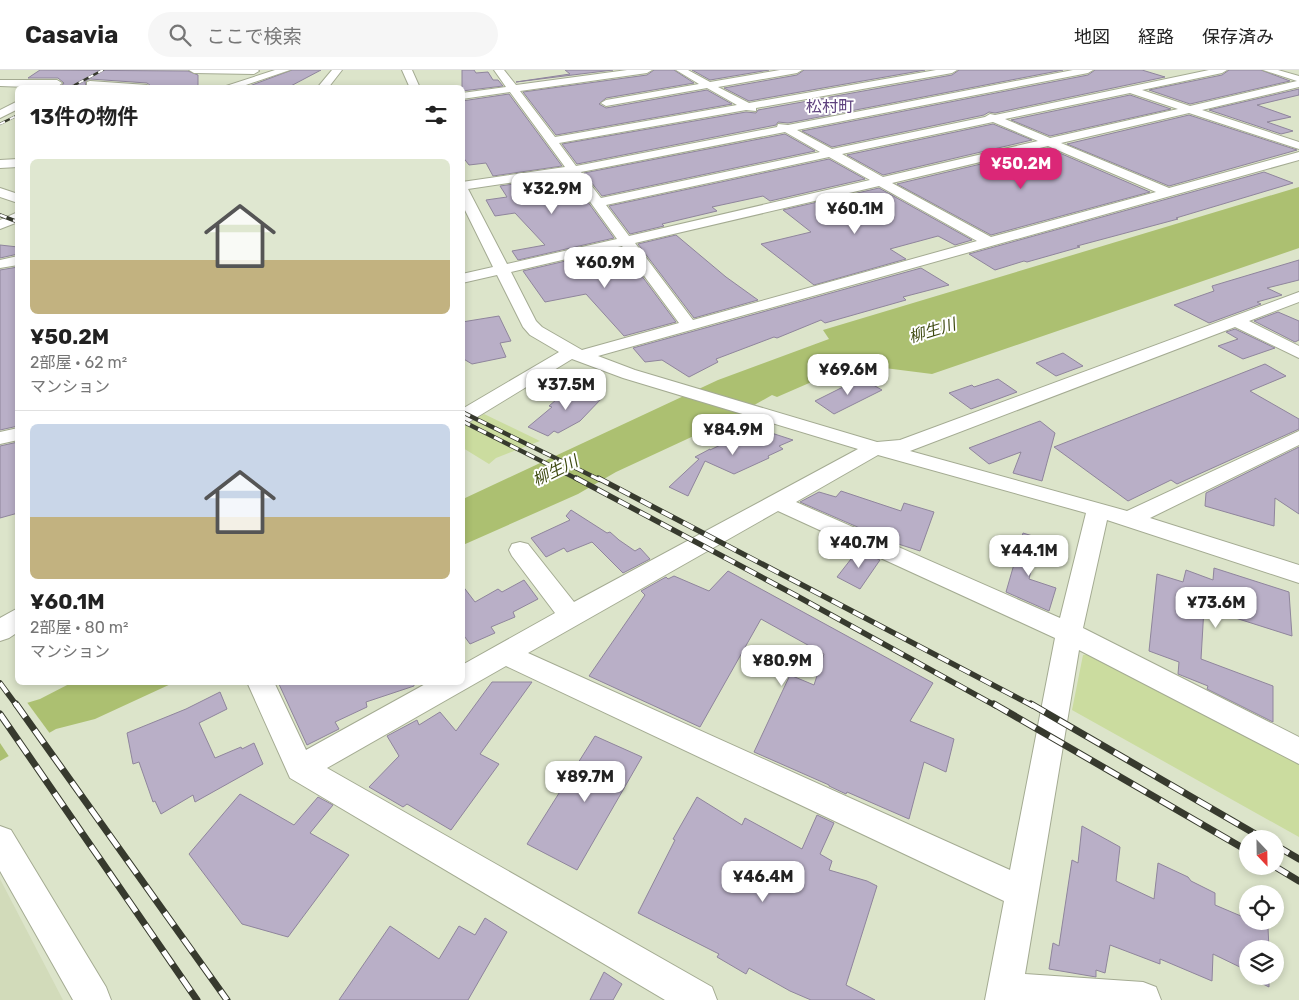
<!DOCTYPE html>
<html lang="ja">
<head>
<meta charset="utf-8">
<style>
	body { margin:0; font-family:Rubik,"Noto Sans JP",sans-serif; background:#f6f6f6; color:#222; height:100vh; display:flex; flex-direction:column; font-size:19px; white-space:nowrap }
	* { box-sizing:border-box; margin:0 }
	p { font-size:16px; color:#767676 }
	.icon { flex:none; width:28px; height:28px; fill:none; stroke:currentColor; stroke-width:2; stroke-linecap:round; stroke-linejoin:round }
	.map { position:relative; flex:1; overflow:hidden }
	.sheet { position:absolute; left:15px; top:15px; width:450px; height:600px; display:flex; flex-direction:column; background:#fff; border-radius:8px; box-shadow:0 2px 8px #0003 }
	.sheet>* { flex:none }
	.needle { width:32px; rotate:158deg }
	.controls { position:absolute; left:1239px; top:760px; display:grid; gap:10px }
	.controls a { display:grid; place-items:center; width:45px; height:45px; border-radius:50%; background:#fff; box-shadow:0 2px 8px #0003; font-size:25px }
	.price { position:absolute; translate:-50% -42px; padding:0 11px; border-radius:10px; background:#fff; color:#222; font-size:16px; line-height:32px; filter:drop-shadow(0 1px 2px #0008) }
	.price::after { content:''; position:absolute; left:50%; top:30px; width:15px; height:11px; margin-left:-8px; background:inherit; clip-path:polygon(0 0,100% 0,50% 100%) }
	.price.current { background:#db2777; color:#fff }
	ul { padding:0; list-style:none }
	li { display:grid; align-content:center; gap:10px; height:265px; padding:0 15px }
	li+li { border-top:1px solid #e0e0e0 }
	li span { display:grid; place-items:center; height:155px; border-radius:8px; color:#555 }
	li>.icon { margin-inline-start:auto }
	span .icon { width:90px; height:90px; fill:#fffc; stroke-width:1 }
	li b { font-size:21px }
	h2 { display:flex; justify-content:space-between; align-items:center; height:60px; padding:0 15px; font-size:21px }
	header { display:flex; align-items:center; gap:30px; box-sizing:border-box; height:70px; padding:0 25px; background:#fff; border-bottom:1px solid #e0e0e0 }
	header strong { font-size:24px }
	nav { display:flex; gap:28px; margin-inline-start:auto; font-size:18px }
	.search { width:350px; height:45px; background:#f6f6f6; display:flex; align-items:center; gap:12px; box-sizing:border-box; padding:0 18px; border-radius:28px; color:#767676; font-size:19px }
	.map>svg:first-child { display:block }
	.built { fill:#d2dbba }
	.green { fill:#cbdc9f }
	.water { fill:#acc071 }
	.pier { fill:#dce4ca }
	.building { fill:#b9afc7; stroke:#8f859c }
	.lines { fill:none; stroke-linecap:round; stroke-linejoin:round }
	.minor-casing { stroke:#a4ab92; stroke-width:2 }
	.minor { fill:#fff; fill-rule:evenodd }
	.rail-far4-casing { stroke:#373a2e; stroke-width:2.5 }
	.rail-far3-casing { stroke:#373a2e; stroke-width:4 }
	.rail-far2-casing { stroke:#373a2e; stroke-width:4.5 }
	.rail-far1-casing { stroke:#373a2e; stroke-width:5.5 }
	.rail-casing { stroke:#373a2e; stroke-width:7 }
	.rail-far4 { stroke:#fff; stroke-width:2; stroke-dasharray:5.5; stroke-linecap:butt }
	.rail-far3 { stroke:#fff; stroke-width:2.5; stroke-dasharray:7; stroke-linecap:butt }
	.rail-far2 { stroke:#fff; stroke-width:3; stroke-dasharray:9; stroke-linecap:butt }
	.rail-far1 { stroke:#fff; stroke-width:4; stroke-dasharray:12; stroke-linecap:butt }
	.rail { stroke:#fff; stroke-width:5; stroke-dasharray:16; stroke-linecap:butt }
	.labels { text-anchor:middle; stroke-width:4; stroke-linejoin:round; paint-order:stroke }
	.far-quarter-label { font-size:16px; fill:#5e417d; stroke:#fff }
	.far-water-label { font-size:16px; font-style:italic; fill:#3e4a10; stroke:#fff }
</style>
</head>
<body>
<header>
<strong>Casavia</strong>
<div class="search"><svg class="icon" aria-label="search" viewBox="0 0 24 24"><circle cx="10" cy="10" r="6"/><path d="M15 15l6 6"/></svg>ここで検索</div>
<nav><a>地図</a><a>経路</a><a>保存済み</a></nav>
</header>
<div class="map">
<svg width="1299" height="930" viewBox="0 0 1299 930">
	<rect width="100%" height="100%" fill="#dce4ca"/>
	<path class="built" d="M0,809l63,121h-63z"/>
	<path class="green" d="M484,344l56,27 -44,17 -7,6 -26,-16v-21z
		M1094,583l205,108v76l-227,-127 11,-55z"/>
	<path class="water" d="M1299,117v61l-367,126 -79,-10 -76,33 -5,-2 -46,26 -110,51 -38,22 -115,51v-46l255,-119 111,-41 -6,-9z
		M71,613h102l-78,36 -39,10 -56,32v-50l40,-12z"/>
	<path class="pier" d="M26,631l25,34 -41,23 -10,-15v-34z"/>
	<path class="building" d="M40,0l148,1 10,4v13h-44l-7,-5 -57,-4 -5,2 1,7h-26l4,-5 -6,-5h-30z
		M292,0h29l-34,18h-43z
		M462,0h12l2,3 12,-1 5,8h5l5,6 -41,5z
		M565,0h48l-97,12 54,-8z
		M654,0h20l20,13 -88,15 -7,6 7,4 101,-18 25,14 -176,31 -33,-43 124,-17z
		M692,0h77l-59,10z
		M804,0h121l-176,31 -25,-13 73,-13z
		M959,0h104l-275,53 -10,-1 -2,3 -199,39 -15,-20 184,-32 10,1 2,-3 194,-35z
		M1095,0h47l23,7 -170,36 -6,-1 -5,3 -152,32 -30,-16 286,-56z
		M1229,0h32l29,11 -100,23 -41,-14 73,-15z
		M1299,19v6l-42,10 34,12 -24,5 26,9 -12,3 -72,-24z
		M509,24l53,72 -69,10 -7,-13 -17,2 -7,-9v-55z
		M1130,25l41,14 -121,27 -39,-16z
		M1189,45l108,35 -128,36 -102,-42z
		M993,54l39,16 -149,35 -36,-20z
		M785,64l30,17 -213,45 -18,-23z
		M1048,78l102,44 -159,43 -94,-51z
		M829,89l36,20 -95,22 -7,-5 -51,11 5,4 -55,13 2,2 -34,8 -21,-28z
		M1264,102l29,11 -117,35 2,1 -101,27 3,1 -53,15 -3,-1 -29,9 -26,-16z
		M569,106l45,62 -96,22 -6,-9 33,-6 -30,-32 -20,3 -9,-16 21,-3 -7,-11z
		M879,118l93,52 -17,5 -17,-9 -48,13 16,10 -92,26 -53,-41 50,-12 -28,-22z
		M676,165l50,42 32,23 -64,18 -56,-74z
		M0,175l18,2v7l-18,4z
		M621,178l55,74 -52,14 -38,-42 -41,8 -22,-31z
		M1299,190v20l-32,8 15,7 -25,7 4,2 -52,19 -35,-18 40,-14 -2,-5z
		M18,197v159l-18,4v-160z
		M921,198l28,17 -46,12 3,3 -81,23 -4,-3 -44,18 -3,-1 -58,22 2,3 -29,15 -27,-17 -17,2 -12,-14z
		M1278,242l21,9v19l-4,2 -41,-21z
		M499,246l12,25 -11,2 6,14 -34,7 -10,-6v-36z
		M1235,259l40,19 -32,11 -25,-13 20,-7 -12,-7z
		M1063,283l20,13 -27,10 -20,-13z
		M1265,294l21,12 -36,15 49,28v10l-122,55 -6,-4 -43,21 -74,-54z
		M861,308l21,12 -48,24 -19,-13z
		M998,309l19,13 -46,17 -22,-16 23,-8 2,2z
		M572,316l31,11 -23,24 -22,12 -4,-2 -6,5 -20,-9 24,-20 -3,-1z
		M1040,351l15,12 -13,48 -29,-8 8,-21 -32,12 -20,-16z
		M756,358l37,12 -14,6 4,3 -15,7 1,2 -35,16 -29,-13 -17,35 -19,-9 30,-28 -4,-2 15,-8v1z
		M18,372v71l-18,5v-72z
		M1299,377v67l-24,-16 -1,28 -69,-20 1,-13z
		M841,421l60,20 3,-8 30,9 -14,39 -28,-9 -92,-40 19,-10 17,5z
		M571,440l36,23 3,-1 9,8 16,11 5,-3 10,11 -27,14 -31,-31 -25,10 -3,-4 -18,9 -15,-19 39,-18 -4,-4z
		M1023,463l16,5 -10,41 27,9 -7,23 -43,-19z
		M858,480l22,10 -20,29 -23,-12z
		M1214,498l75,24 3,44 -88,-28 -3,51 72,27v36l-66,-33 1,-3 -30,-12 1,-12 -30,-11 8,-77 26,8 3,-12 27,10z
		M728,501l205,112 -23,38 44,18 -8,33 -22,-10 -15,57 -62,-27 -1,2 -17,-8v-1l-75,-33 36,-77 24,10 10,-31 -63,-35 -61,108 -111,-51 56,-81 -4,-4 25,-14 2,2 6,-3 35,15z
		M524,510l14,19 -25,13 2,5 -24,10 4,6 -25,11 -8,-11v-48l13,17 23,-13 4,3z
		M278,612h136v4l-48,16 1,5 -32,15 4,7 -32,16z
		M492,612h40l-52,72 19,10 -48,66 -44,-26 -4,3 -34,-20 30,-31 -12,-20 30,-16 2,5 21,-13 16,19z
		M220,622l7,17 -28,14 16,35 26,-11 1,2 12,-6 9,21 -68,38 -2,-7 -32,19 -6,-13 -2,1 -14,-40 -6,2 -6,-31 59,-24z
		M595,666l47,21 -65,113 -50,-26z
		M240,724l54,31 24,-28 15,8 -23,28 39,22 -61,82 -46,-13 -53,-70z
		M697,727l45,28 3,-7 57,31 15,-34 17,8 -14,31 12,7 -3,9 38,11 10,5 -31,99 29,15h-64l-21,-9 -41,-23 -3,6 -29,-17 2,-3 -81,-41 37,-73 -2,-1z
		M1082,756l38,21 -4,34 2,1 36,17 4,-36 30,14 3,4 24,12v12l33,14v2h5l15,7 1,21h-21v27h21v11l-22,-11 -3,-7 -31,-15 -1,27 -52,-22v5l-50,-19 -5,28 -9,-3v7l-47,-8 4,-26 6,3 13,-86 6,3z
		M485,848l22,14 -39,68h-129l51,-74 49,33 20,-33 16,9z
		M604,902l18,12 -9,16h-23z"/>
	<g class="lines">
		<g class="minor-casing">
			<path id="minor" d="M189,0h69l1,1 -5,3 -60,-1z
				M275,0h15l-53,18h-17z
				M332,0h10l-14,18h-11z
				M402,0h10l8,18h-10z
				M494,0h10l12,15 111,-15h25l-5,3 -127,18 35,46 182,-32 -30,-17 -101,18 -5,-3 5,-3 93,-16 -23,-14h12l22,12 70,-12h22l-5,3 -79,14 31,16 187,-33h21l-5,3 -196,35v3l-10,-1 -187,33 17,23 201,-39 1,-3 10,1 285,-55h20l-5,3 -291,57 35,19 153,-32 5,-3 5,1 214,-45h18l-5,3 -80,17 48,16 107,-25 -34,-11h15l21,6v11l-97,23 97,32v7l-110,-36 -128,30 108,45 130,-36v8l-701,196 37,14 242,72 23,-2 399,-148v10l-50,19 50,25v12l-64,-31 -325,124 217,60 172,-80v14l-149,73 149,47v18l-192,-63 -24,108 216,109v27l-220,-114 -54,324 118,8 13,5 5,13h-176l19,-99 -498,-235 -179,102 385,219 5,13h-52l-375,-222 -43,-96h27l32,68 123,-68h33v-17l93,-52 -43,-57 -3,-6 3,-6 8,-2 8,2 46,58 284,-153 -235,-71 -51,-19 -103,63 -7,2v-15l97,-57 -29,-17 -7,-8 -26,-52 -35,8v-9l31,-7 -31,-63v-22l103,-15 -55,-75 -48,7v-6l44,-6zM1130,23l48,16 -128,29 -45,-19zM993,52l45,19 -155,36 -41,-23zM785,62l35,20 -219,46 -20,-26zM1048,76l108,46 -165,45 -99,-54zM829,87l41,23 -241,56 -23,-31zM570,104l47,65 -110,25 -39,-75zM879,116l98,55 -284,79 -58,-77zM622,176l57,77 -97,27 -40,-23 -6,-6 -25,-49zM878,385l208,58 -26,105 -264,-116zM778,441l277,127 -45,232 -482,-217z
				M0,10h57l5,3 -6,5 -56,-2z
				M90,11l57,4 5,3 -65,-2v-4z
				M18,31v8l-18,9v-8z
				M18,89v8l-18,1v-8z
				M0,118l18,6v9l-18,-6z
				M18,142v10l-18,7v-9z
				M18,186v9l-18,3v-8z
				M18,358v12l-18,4v-12z
				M18,538v24l-9,6 -9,3v-23z
				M0,756l11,4 95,157 5,13h-38l-73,-129z"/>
		</g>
		<use href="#minor" class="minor"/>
		<g class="rail-far4-casing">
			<path id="rail-far4" d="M69,18l34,-18
				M0,54l18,-9"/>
		</g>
		<g class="rail-far3-casing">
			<path id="rail-far3" d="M0,145l18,7"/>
		</g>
		<g class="rail-far2-casing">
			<path id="rail-far2" d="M462,342l138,68
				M462,351l117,59"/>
		</g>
		<g class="rail-far1-casing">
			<path id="rail-far1" d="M576,408l219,117 201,111
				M598,408l435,228
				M0,613l17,23"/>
		</g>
		<g class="rail-casing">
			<path id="rail" d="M16,634l211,296
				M994,634l254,147
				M1031,634l233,135
				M0,644l197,286
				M1275,775l24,14
				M1274,796l25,15"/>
		</g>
		<use href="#rail-far4" class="rail-far4"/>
		<use href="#rail-far3" class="rail-far3"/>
		<use href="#rail-far2" class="rail-far2"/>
		<use href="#rail-far1" class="rail-far1"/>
		<use href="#rail" class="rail"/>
	</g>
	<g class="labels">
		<g class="far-quarter-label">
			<text x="830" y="42">松村町</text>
		</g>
		<g class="far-water-label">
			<text transform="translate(932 260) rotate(-17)" y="6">柳生川</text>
			<text transform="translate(555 400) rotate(-26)" y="6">柳生川</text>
		</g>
	</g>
</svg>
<div class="controls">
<a><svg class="needle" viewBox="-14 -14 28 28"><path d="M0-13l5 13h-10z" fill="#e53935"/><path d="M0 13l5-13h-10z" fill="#767676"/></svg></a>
<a><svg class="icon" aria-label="locate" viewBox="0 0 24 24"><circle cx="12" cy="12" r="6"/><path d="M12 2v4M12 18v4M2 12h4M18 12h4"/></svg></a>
<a><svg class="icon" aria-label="layers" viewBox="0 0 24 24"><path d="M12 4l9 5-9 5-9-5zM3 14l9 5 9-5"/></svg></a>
</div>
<b class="price current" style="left:1021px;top:120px">¥50.2M</b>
<b class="price" style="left:552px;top:145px">¥32.9M</b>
<b class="price" style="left:855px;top:165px">¥60.1M</b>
<b class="price" style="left:605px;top:219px">¥60.9M</b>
<b class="price" style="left:848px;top:326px">¥69.6M</b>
<b class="price" style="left:566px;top:341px">¥37.5M</b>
<b class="price" style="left:733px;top:386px">¥84.9M</b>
<b class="price" style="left:859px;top:499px">¥40.7M</b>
<b class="price" style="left:1029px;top:507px">¥44.1M</b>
<b class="price" style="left:1216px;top:559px">¥73.6M</b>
<b class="price" style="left:782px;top:617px">¥80.9M</b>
<b class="price" style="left:585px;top:733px">¥89.7M</b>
<b class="price" style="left:763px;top:833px">¥46.4M</b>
<section class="sheet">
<h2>13件の物件<svg class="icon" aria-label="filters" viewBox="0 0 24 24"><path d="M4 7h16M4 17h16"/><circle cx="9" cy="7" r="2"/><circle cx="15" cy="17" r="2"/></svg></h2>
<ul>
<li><span style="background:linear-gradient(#dfe7d0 65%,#c2b280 0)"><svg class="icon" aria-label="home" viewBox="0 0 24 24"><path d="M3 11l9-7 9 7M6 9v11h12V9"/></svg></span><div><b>¥50.2M</b><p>2部屋 · 62 m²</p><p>マンション</p></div></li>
<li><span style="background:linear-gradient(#c9d6e8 60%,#c2b280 0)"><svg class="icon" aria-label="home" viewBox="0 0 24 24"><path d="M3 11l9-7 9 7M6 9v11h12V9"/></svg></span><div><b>¥60.1M</b><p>2部屋 · 80 m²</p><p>マンション</p></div></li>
</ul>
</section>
</div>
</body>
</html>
